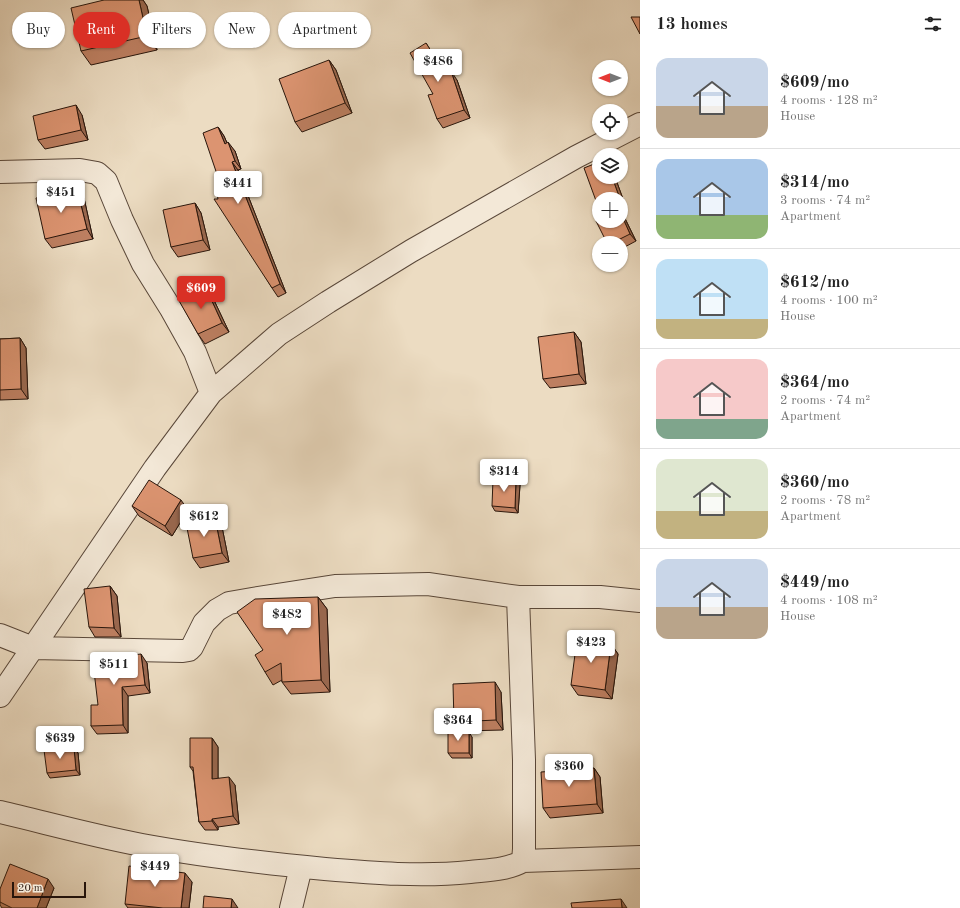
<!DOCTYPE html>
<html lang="en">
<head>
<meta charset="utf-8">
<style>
	body { margin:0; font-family:"Old Standard TT",serif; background:#f2f2f2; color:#222; height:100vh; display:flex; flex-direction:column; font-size:15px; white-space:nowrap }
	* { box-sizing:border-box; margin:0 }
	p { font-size:13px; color:#767676 }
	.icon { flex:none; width:22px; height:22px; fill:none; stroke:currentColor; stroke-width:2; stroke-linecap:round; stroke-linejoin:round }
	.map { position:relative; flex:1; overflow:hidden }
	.drawer { display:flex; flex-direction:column; background:#fff; width:320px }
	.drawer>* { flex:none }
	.guide { position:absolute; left:12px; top:12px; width:380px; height:36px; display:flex; gap:8px }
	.needle { width:26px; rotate:270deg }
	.controls { position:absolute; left:592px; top:60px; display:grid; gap:8px }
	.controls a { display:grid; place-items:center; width:36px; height:36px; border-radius:50%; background:#fff; box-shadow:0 1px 3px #0004; font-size:20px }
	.scale { position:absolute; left:12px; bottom:10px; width:74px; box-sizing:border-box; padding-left:4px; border:2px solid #28150b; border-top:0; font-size:11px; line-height:14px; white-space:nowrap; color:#28150b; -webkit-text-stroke:3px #f3e8d7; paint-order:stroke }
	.price { position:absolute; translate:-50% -34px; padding:0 9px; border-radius:4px; background:#fff; color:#222; font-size:13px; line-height:26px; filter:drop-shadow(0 1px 2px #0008) }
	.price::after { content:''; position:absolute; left:50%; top:24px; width:12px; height:9px; margin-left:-6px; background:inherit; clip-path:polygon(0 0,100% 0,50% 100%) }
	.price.active { background:#d93025; color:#fff }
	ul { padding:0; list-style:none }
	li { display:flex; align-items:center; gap:12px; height:100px; padding:0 16px }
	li+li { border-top:1px solid #e0e0e0 }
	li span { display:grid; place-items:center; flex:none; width:112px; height:80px; border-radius:12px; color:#555 }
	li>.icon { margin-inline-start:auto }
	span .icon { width:48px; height:48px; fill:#fffc; stroke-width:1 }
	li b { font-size:17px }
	h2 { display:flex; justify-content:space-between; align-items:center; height:48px; padding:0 16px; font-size:17px }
	.chip { padding:0 14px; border-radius:18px; background:#fff; box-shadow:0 1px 3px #0004; font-size:14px; line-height:36px }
	.chip.active { background:#d93025; color:#fff }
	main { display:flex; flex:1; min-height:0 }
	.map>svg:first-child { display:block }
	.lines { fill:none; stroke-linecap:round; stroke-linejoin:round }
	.minor-casing { stroke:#594739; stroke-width:24 }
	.minor { stroke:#f3e8d7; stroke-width:22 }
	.wall { fill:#bd7f61; stroke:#28150b }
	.shaded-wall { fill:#9a684f; stroke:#28150b }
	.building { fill:#dc9471; stroke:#28150b }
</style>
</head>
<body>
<main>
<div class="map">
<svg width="640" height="908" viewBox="0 0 640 908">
	<rect width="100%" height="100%" fill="#ecdcc2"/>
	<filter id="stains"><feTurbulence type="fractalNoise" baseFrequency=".005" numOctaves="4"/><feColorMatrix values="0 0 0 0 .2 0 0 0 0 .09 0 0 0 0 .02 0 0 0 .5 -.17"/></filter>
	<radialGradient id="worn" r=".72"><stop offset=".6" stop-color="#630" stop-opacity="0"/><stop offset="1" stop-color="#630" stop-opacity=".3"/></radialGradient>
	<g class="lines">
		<g class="minor-casing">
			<path id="minor" d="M0,172l80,-2 17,3 9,8 16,39 21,44 28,45 24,43 16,41
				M0,635l33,13 150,3 6,-1 3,-3 12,-24 13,-13 12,-7 23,-4 83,-13 93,-2 90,13h82l40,4
				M0,696l155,-228 56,-75 68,-59 49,-32 83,-51 165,-94 64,-33
				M0,812c47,11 94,24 142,33 60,11 121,18 183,24 48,4 97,8 145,3 18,-2 37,-2 53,-11l1,-12v-89l-6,-163
				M523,861l117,-4
				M291,908l10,-41"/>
		</g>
		<use href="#minor" class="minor"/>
	</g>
	<path class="wall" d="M104,0h39l4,6 10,44 -66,15 -10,-14z
		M426,43l19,30 12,7 13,38 -27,10 -6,-9 -4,-25z
		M329,60l7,10 16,43 -50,19 -7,-10z
		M82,115l6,25 -43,9 -7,-9z
		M218,127l6,9 3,7 8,8 6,18 -3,1 48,123 -8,4 -6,-9 -54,-89 5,-7z
		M599,177h16l12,33 -5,2 14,29 -15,8v-6h-14l14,-22v-22z
		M84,198l9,41 -41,9 -7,-9z
		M195,203l6,10 9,37 -32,7 -7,-10z
		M205,286l7,10 17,36 -24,12 -7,-10z
		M574,332l7,10 5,42 -36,4 -7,-9z
		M20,338l6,10 2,51 -28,1v-61z
		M516,480l4,5 -2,28 -23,-2 -3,-5z
		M132,506l56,4 -16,26 -33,-20z
		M215,518l7,9 7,35 -29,6 -7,-10z
		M110,586l7,10 4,41h-26l-6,-10z
		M318,597l9,12 3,83 -39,2 -9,-12v-2l-9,5 -8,-13 -2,-22z
		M611,644l7,10 -6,45 -34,-4 -7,-10z
		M119,657l28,6 3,30 -22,3v37l-31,1 -6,-8 7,-21z
		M501,692l2,38 -42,1 -7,-9z
		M472,737v21h-20l-4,-5z
		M212,738l6,9v31l17,7 4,39 -21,3v3h-13l-6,-8 -6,-51 -3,-4z
		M74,748l4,5 2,22 -30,3 -3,-5z
		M594,768l6,9 3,36 -53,5 -7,-10z
		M192,882l-3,26h-61l-3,-4z
		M54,888l-8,20h-44l-2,-3v-16z"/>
	<path class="shaded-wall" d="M139,0h4l4,6 10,44 -10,-14z
		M329,60l7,10 16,43 -7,-10z
		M451,71l6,9 13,38 -6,-8z
		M76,105l6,10 6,25 -7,-10z
		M218,127l6,9 7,16 -6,-8z
		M228,142l7,9 6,18 -6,-8z
		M232,162l6,8 48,123 -6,-9z
		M612,177h3l12,33 -6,-8v-3h-1z
		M77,189l7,9 9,41 -6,-10z
		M195,203l6,10 9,37 -7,-10z
		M621,211l15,30 -6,-7 -9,-20z
		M205,286l7,10 17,36 -7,-9z
		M574,332l7,10 5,42 -7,-10z
		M20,338l6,10 2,51 -7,-10z
		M516,480l4,5 -2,28 -3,-5z
		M181,500l7,10 -16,26 -7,-10z
		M215,518l7,9 7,35 -7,-9z
		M110,586l7,10 4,41 -7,-9z
		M318,597l9,12 3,83 -9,-12z
		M611,644l7,10 -6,45 -7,-9z
		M141,654l6,9 3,30 -5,-8z
		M495,682l6,10 2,38 -7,-10z
		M122,687l6,9v37l-5,-8z
		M469,732l3,5v21l-3,-5z
		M212,738l6,9v40l-6,-8z
		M74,748l4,5 2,22 -4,-5z
		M594,768l6,9 3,36 -6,-9z
		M229,777l6,8 4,39 -6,-8z
		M212,819l6,8v3l-6,-9z
		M185,873l7,9 -3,26h-8z
		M48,879l6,9 -8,20h-9z
		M232,899l6,9h-7z
		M621,899l6,9h-5z"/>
	<path class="building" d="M104,0h35l8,36 -66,15 -10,-43z
		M631,17h9v17z
		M426,43l19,30 6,-2 13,39 -27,9 -9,-24 5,-1 -23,-41z
		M329,60l16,43 -50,19 -16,-43z
		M76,105l5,25 -43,10 -5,-24z
		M218,127l7,17 3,-2 7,19 -3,1 48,122 -8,4 -58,-89h4l-1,-5 6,-2 -20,-59z
		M599,162v15h13l8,22h-21v10l-15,-41z
		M77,189l10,40 -42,10 -9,-41z
		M195,203l8,37 -32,7 -8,-37z
		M621,214l9,20 -18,9h-5l-11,-22 3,-1v1h22z
		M205,286l17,37 -24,11 -20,-35z
		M574,332l5,42 -36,5 -5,-42z
		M20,338l1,51 -21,1v-51z
		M493,479l23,1 -1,28 -23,-2z
		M149,480l32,20 -16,26 -33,-20z
		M215,518l7,35 -29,5 -7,-35z
		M110,586l4,42 -25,-1 -5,-38z
		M318,597l3,83 -39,2 -1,-19 -16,9 -10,-17 8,-5 -26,-38 18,-13z
		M577,639l34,5 -6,46 -34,-5z
		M92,654h25l1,3 23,-3 4,31 -23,2 1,38 -32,1v-21h7z
		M495,682l1,38 -42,2 -1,-38z
		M448,732h21v21h-21z
		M190,738h22v41l17,-2 4,39 -21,3v2l-13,1 -6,-55h-3z
		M74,748l2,22 -29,3 -3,-23z
		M594,768l3,36 -54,4 -2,-36z
		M10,864l38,15 -11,29h-25l-12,-6v-13z
		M129,866l56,7 -4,35h-18l-38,-4z
		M204,896l28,3 -1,9h-28z
		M621,899l1,9h-50l-1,-5z"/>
	<rect width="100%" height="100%" filter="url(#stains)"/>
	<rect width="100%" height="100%" fill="url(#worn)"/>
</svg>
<div class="controls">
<a><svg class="needle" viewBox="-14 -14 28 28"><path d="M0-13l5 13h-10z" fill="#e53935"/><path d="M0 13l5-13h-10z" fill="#767676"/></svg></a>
<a><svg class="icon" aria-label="locate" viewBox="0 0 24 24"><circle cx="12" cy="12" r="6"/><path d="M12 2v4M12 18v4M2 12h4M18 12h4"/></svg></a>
<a><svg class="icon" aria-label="layers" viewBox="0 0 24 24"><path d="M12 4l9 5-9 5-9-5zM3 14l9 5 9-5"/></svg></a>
<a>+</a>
<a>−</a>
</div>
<div class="scale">20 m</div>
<b class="price" style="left:438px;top:83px">$486</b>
<b class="price" style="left:238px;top:205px">$441</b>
<b class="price" style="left:61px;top:214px">$451</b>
<b class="price active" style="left:201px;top:310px">$609</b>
<b class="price" style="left:504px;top:493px">$314</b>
<b class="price" style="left:204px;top:538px">$612</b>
<b class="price" style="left:287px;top:636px">$482</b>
<b class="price" style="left:591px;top:664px">$423</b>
<b class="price" style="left:114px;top:686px">$511</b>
<b class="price" style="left:458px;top:742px">$364</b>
<b class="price" style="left:60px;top:760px">$639</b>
<b class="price" style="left:569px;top:788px">$360</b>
<b class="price" style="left:155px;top:888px">$449</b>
<div class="guide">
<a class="chip">Buy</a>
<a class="chip active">Rent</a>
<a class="chip">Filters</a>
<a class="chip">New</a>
<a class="chip">Apartment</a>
</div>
</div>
<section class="drawer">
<h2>13 homes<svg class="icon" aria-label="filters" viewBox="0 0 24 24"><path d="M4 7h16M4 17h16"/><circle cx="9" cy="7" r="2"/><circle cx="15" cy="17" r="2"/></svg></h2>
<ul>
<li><span style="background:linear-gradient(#c9d6e8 60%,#b9a48a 0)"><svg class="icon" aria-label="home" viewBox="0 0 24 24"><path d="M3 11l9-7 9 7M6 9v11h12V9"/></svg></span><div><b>$609/mo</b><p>4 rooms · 128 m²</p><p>House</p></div></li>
<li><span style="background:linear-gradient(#a9c7e8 70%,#8fb573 0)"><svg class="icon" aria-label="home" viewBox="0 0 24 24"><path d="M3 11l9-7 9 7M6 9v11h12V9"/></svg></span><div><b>$314/mo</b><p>3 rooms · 74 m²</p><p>Apartment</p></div></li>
<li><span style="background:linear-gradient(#bfe0f5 75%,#c2b280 0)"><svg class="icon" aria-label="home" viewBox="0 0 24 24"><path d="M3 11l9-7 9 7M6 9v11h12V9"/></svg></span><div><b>$612/mo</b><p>4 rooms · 100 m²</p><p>House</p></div></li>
<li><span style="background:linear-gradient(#f6c9c9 75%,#7fa58c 0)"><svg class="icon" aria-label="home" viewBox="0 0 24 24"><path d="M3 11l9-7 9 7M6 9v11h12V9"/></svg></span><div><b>$364/mo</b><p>2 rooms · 74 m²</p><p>Apartment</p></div></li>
<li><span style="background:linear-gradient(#dfe7d0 65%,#c2b280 0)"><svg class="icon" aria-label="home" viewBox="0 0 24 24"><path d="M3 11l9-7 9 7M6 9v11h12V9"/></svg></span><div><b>$360/mo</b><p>2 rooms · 78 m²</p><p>Apartment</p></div></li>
<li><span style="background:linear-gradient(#c9d6e8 60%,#b9a48a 0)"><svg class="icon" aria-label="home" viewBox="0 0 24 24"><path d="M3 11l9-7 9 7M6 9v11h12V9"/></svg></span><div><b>$449/mo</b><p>4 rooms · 108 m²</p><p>House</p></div></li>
</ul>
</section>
</main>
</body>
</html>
